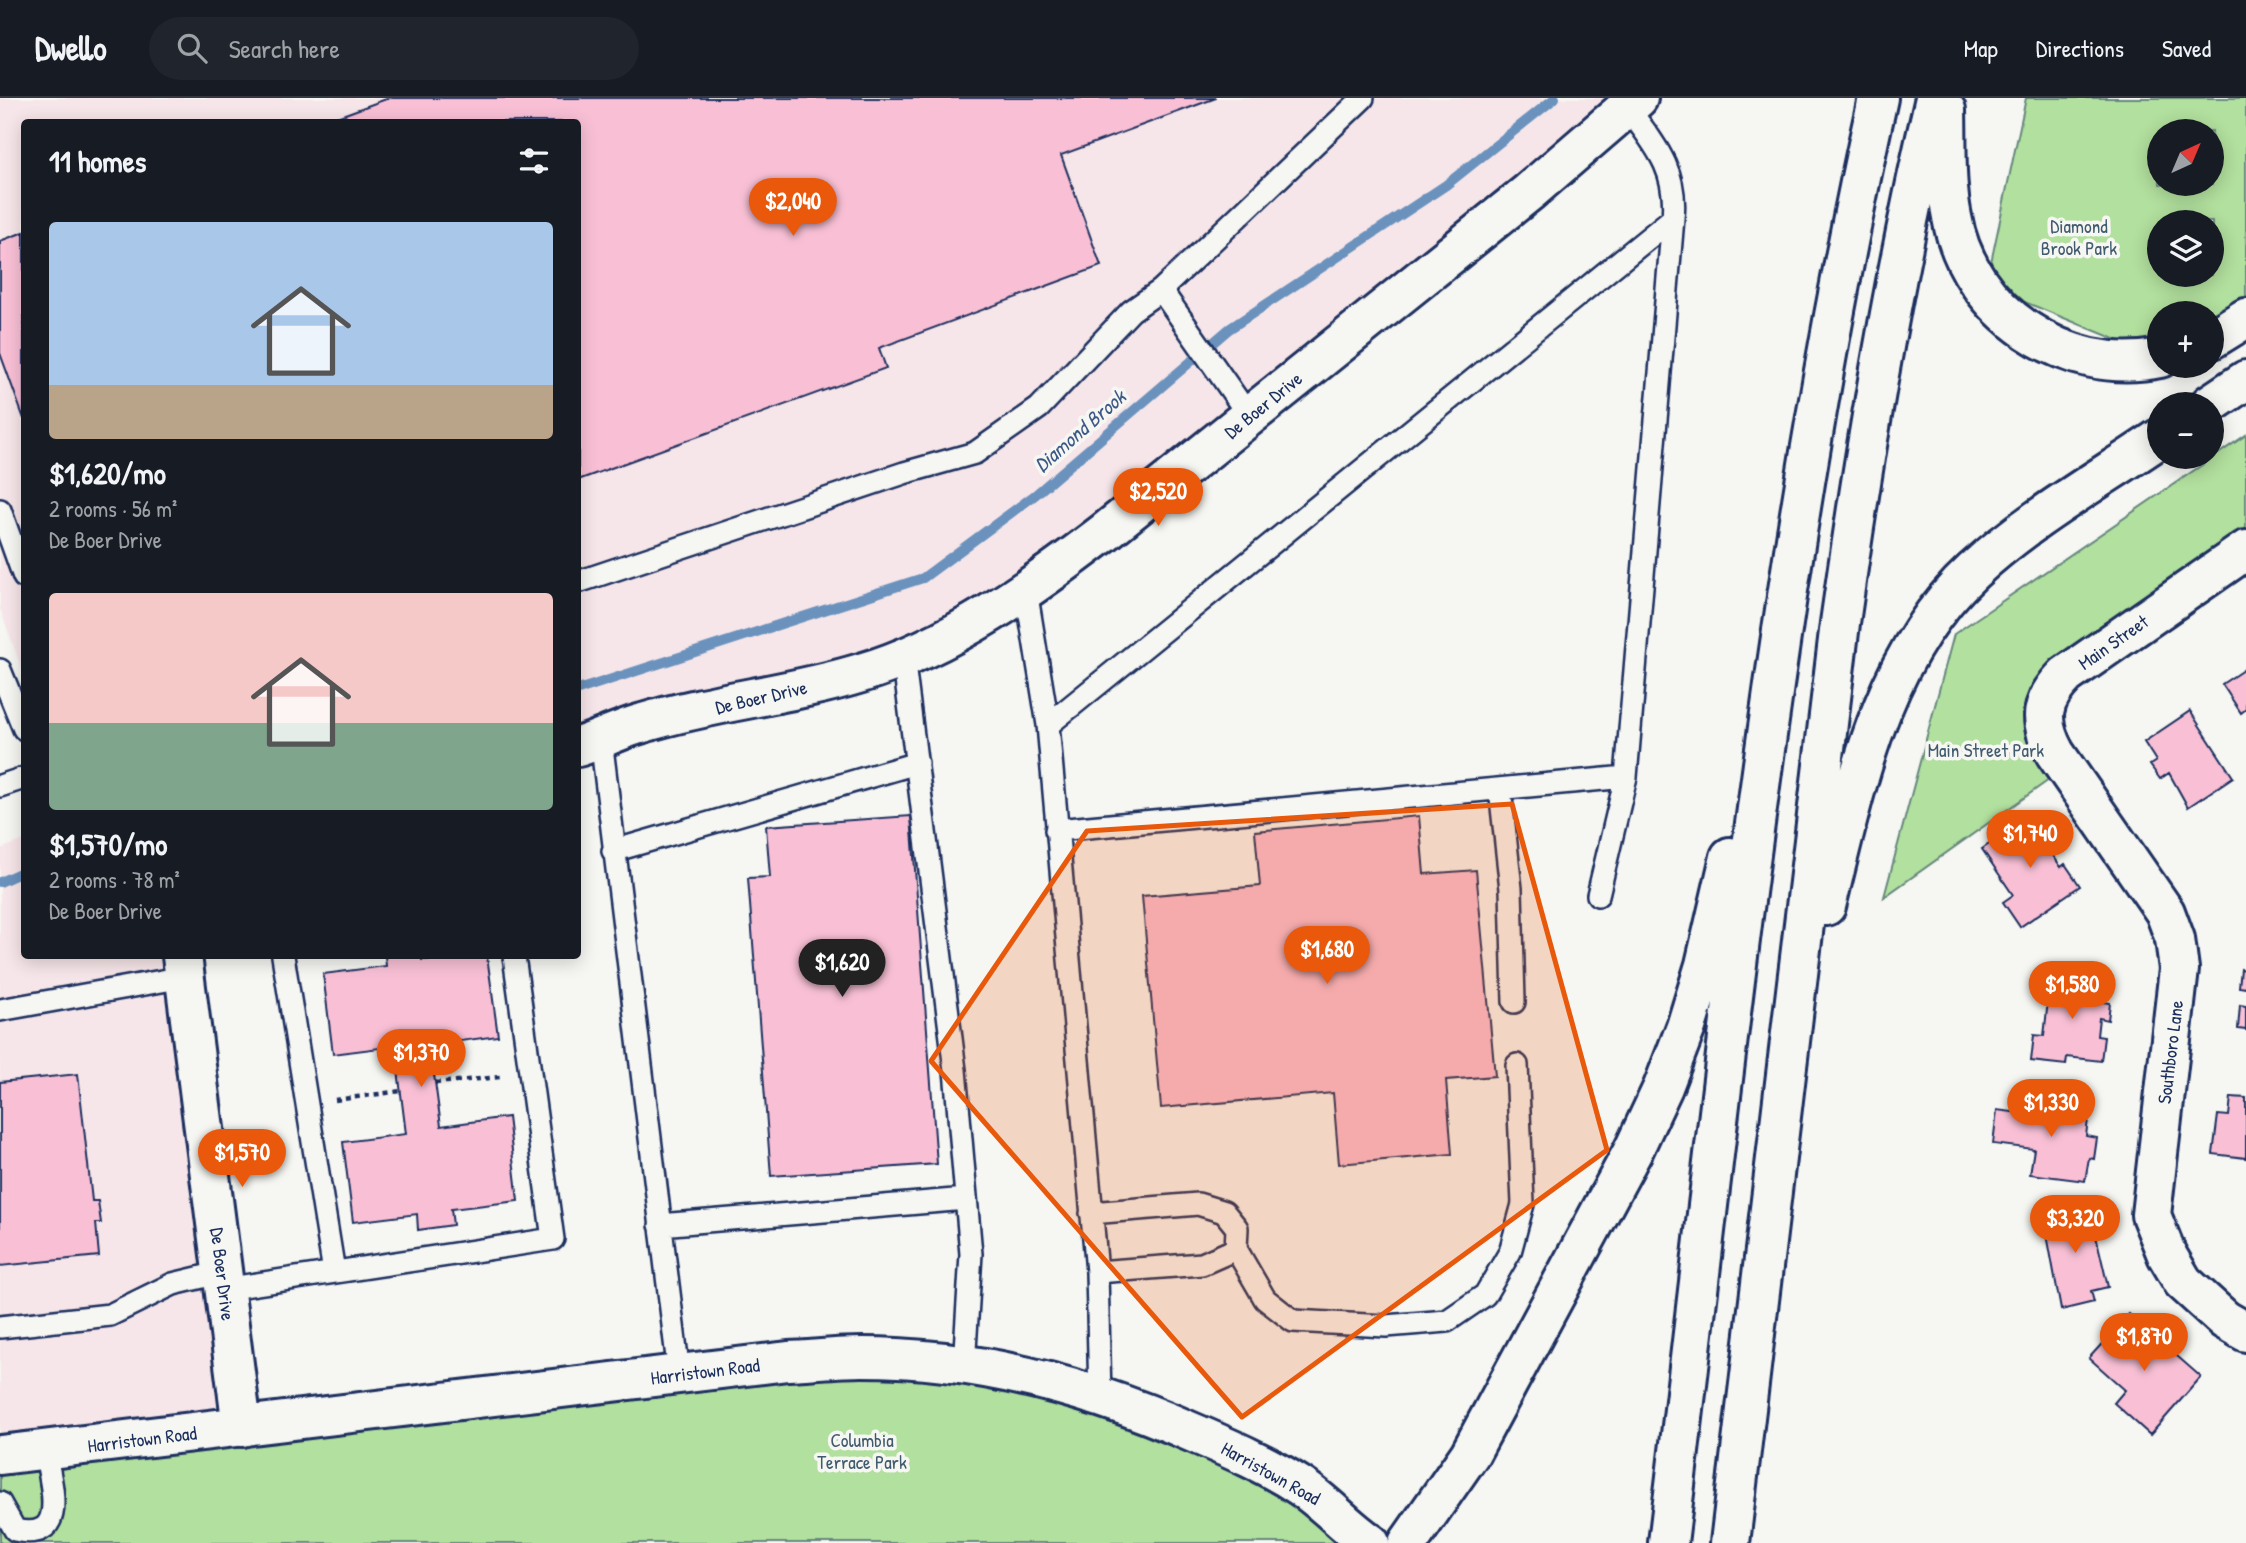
<!DOCTYPE html>
<html lang="en">
<head>
<meta charset="utf-8">
<style>
	body { margin:0; font-family:"Patrick Hand",sans-serif; background:#20242c; color:#f1f3f6; height:100vh; display:flex; flex-direction:column; font-size:26px; white-space:nowrap }
	* { box-sizing:border-box; margin:0 }
	p { font-size:23px; color:#9ea1a6 }
	.icon { flex:none; width:38px; height:38px; fill:none; stroke:currentColor; stroke-width:2; stroke-linecap:round; stroke-linejoin:round }
	.map { position:relative; flex:1; overflow:hidden }
	.side { position:absolute; left:21px; top:21px; width:560px; height:840px; display:flex; flex-direction:column; background:#171b24; border-radius:7px; box-shadow:0 4px 18px #0003 }
	.side>* { flex:none }
	.needle { width:46px; rotate:44deg }
	.fabs { position:absolute; left:2147px; top:21px; display:grid; gap:14px }
	.fabs a { display:grid; place-items:center; width:77px; height:77px; border-radius:50%; background:#171b24; box-shadow:0 4px 18px #0003; font-size:35px }
	.price { position:absolute; translate:-50% -60px; padding:0 16px; border-radius:24px; background:#ea580c; color:#fff; font-size:23px; line-height:46px; filter:drop-shadow(0 2px 4px #0008) }
	.price::after { content:''; position:absolute; left:50%; top:42px; width:21px; height:16px; margin-left:-10px; background:inherit; clip-path:polygon(0 0,100% 0,50% 100%) }
	.price.on { background:#222; color:#fff }
	ul { padding:0; list-style:none }
	li { display:grid; align-content:center; gap:14px; height:371px; padding:0 28px }
	li span { display:grid; place-items:center; height:217px; border-radius:7px; color:#555 }
	li>.icon { margin-inline-start:auto }
	span .icon { width:126px; height:126px; fill:#fffc; stroke-width:1 }
	li b { font-size:30px }
	h2 { display:flex; justify-content:space-between; align-items:center; height:84px; padding:0 28px; font-size:30px }
	header { display:flex; align-items:center; gap:42px; box-sizing:border-box; height:98px; padding:0 35px; background:#171b24; border-bottom:2px solid #363941 }
	header strong { font-size:33px }
	nav { display:flex; gap:38px; margin-inline-start:auto; font-size:24px }
	.search { width:490px; height:63px; background:#20242c; display:flex; align-items:center; gap:18px; box-sizing:border-box; padding:0 24px; border-radius:38px; color:#9ea1a6; font-size:26px }
	.map>svg:first-child { display:block }
	.built { fill:#f7e6e9 }
	.green { fill:#b2e09e; stroke:#66887e; stroke-width:2; fill-rule:evenodd }
	.lines { fill:none; stroke-linecap:round; stroke-linejoin:round }
	.stream { stroke:#6a92bd; stroke-width:10 }
	.building { fill:#f9c0d5; stroke:#1b2f5e; stroke-width:2 }
	.lane-casing { stroke:#1b2f5e; stroke-width:26 }
	.street-casing { stroke:#1b2f5e; stroke-width:44 }
	.secondary-casing { stroke:#1b2f5e; stroke-width:44 }
	.highway-casing { stroke:#1b2f5e; stroke-width:44 }
	.path { stroke:#1b2f5e; stroke-width:4.5; stroke-dasharray:5 5; stroke-linecap:butt }
	.lane { stroke:#f6f6f2; stroke-width:21 }
	.street { stroke:#f6f6f2; stroke-width:38 }
	.secondary { stroke:#f6f6f2; stroke-width:38 }
	.highway { stroke:#f6f6f2; stroke-width:38 }
	.marked { fill:#e8590c; fill-opacity:0.2; stroke:#e8590c; stroke-width:5; stroke-linejoin:round }
	.labels { text-anchor:middle; stroke-width:7; stroke-linejoin:round; paint-order:stroke }
	.park-label { font-size:19px; fill:#415b6e; stroke:#f6f6f2 }
	.street-label { font-size:19px; fill:#1b2f5e; stroke:#f6f6f2 }
	.water-label { font-size:21px; font-style:italic; fill:#3c5886; stroke:#f6f6f2 }
</style>
</head>
<body>
<header>
<strong>Dwello</strong>
<div class="search"><svg class="icon" aria-label="search" viewBox="0 0 24 24"><circle cx="10" cy="10" r="6"/><path d="M15 15l6 6"/></svg>Search here</div>
<nav><a>Map</a><a>Directions</a><a>Saved</a></nav>
</header>
<div class="map">
<svg width="2246" height="1445" viewBox="0 0 2246 1445">
	<rect width="100%" height="100%" fill="#f6f6f2"/>
	<filter id="ink" filterUnits="userSpaceOnUse"><feTurbulence type="fractalNoise" baseFrequency=".0143" numOctaves="2"/><feDisplacementMap in="SourceGraphic" scale="14" xChannelSelector="R" yChannelSelector="G"/><feConvolveMatrix kernelMatrix="1 2 1 2 8 2 1 2 1" color-interpolation-filters="sRGB"/></filter>
	<g filter="url(#ink)">
		<path class="built" d="M0,0h1638l-649,516 -411,133v-625h-554v553l-24,-66z
			M24,742v116h158l60,471 -242,28v-606z"/>
		<path class="green" d="M2026,0h220v203l-34,30v-18h-52l-1,44 -173,-71zM2160,33h52v53h-52zM2160,124h52v53h-52z
			M2246,337v115l-180,125 -10,100 -172,122 70,-263z
			M863,1259l287,56 220,130h-1370v-88z"/>
		<g class="lines">
			<path class="stream" d="M578,592l345,-112 112,-83 194,-166 217,-144 109,-87
				M0,784l24,-11"/>
		</g>
		<path class="building" d="M389,0h827l-155,57 40,111 -222,82 7,20 -308,112v-358h-255z
			M24,134v187l-24,-66v-112z
			M2246,570v41l-5,4 -19,-29z
			M2190,613l43,66 -45,30 -19,-34 -9,6 -10,-14 6,-4 -12,-19z
			M2031,717l15,22 4,-3 10,14 -8,6 9,13 4,-3 15,22 -60,41 -17,-25 10,-7 -31,-46z
			M911,718l26,348 -166,12 -23,-298 22,-1 -4,-51z
			M1419,718l5,58 52,-4 19,206 -49,4 6,74 -113,10 -6,-71 -172,15 -19,-212 118,-10 -5,-55z
			M385,858h36l1,4 65,-4 11,80 -68,9 11,81 67,-9 10,84 -67,8 2,16 -35,5 -1,-16 -64,8 -10,-80 63,-8 -11,-88 -62,8 -10,-80 63,-8z
			M2241,871l5,1v18l-7,-1z
			M2051,876l56,6 -3,22 6,1 -2,17 -9,-2 -2,18 7,1 -3,24 -34,-4 -1,8 -35,-4 3,-26 10,1z
			M2240,907l6,1v24l-8,-1z
			M78,976l14,127h6l3,22h-5l3,33 -99,10v-184z
			M2231,999l15,1v60l-33,-4 5,-39 11,1z
			M2056,1000l34,5 -4,33 11,2 -3,21 -5,-1 -4,23 -55,-7 4,-25 -41,-5 4,-34 40,5v-4l17,2z
			M2088,1104l20,85 -17,4 3,11 -33,8 -18,-97z
			M2129,1216l72,63 -51,58 -36,-32 11,-13 -36,-32z"/>
		<g class="lines">
			<g class="lane-casing">
				<path id="lane" d="M1161,192l88,126
					M0,412l24,67
					M578,484l326,-109 71,-20 64,-45 92,-97 30,-21 202,-192
					M1026,492l22,135
					M903,558l52,414 16,184 -7,112
					M0,572l24,59
					M601,641l78,635
					M0,688l24,-8
					M1500,691l11,100 3,113
					M1056,732l570,-53 47,-559
					M613,753l304,-88
					M1598,797l28,-118
					M283,858l51,316
					M0,912l184,-33
					M1091,1115l107,-9 26,8 13,16 -1,21 29,50 28,22 93,5 61,-5 38,-26 25,-43 13,-48 -6,-139
					M660,1127l306,-26
					M1097,1174l105,-8 34,-15
					M224,1191l329,-50 -39,-283
					M0,1229l110,-12 63,-31 50,-12
					M1100,1299l-3,-125 -49,-547 625,-507c5,-49 -19,-74 -46,-111
					M0,1405l15,27c56,13 35,-48 30,-80"/>
			</g>
			<g class="street-casing">
				<path id="street" d="M2246,452l-180,125c-26,26 -28,46 -11,78l110,159 10,27 4,30 -28,246 16,40 16,27 42,38 21,12
					M578,649c21,-7 43,-18 65,-24 71,-22 147,-28 218,-50 91,-27 171,-85 244,-141l424,-340 109,-94
					M182,858l60,471"/>
			</g>
			<g class="secondary-casing">
				<path id="secondary" d="M0,1357l788,-94c25,-1 50,-4 74,-4 115,0 230,31 334,77 35,15 72,31 104,52 26,17 45,40 70,57"/>
			</g>
			<g class="highway-casing">
				<path id="highway" d="M1946,12c1,36 -1,73 6,107 16,94 114,161 208,141
					M2212,241l34,-21
					M2210,306l36,-24
					M1826,808c30,-119 53,-248 147,-335 55,-51 124,-90 187,-133
					M1408,1445l62,-89 164,-305 29,-62 23,-60 19,-62 25,-108
					M1668,1445c59,-483 105,-969 210,-1445
					M1730,1445l110,-920c25,-177 54,-351 95,-525"/>
			</g>
			<path class="path" d="M435,985l66,-6
				M335,1002l66,-9"/>
			<use href="#lane" class="lane"/>
			<use href="#street" class="street"/>
			<use href="#secondary" class="secondary"/>
			<use href="#highway" class="highway"/>
		</g>
	</g>
	<path class="marked" d="M1512,706l95,346 -365,267 -311,-356 156,-230z"/>
	<g class="labels">
		<g class="park-label">
			<text x="2079" y="135">Diamond<tspan x="2079" dy="22">Brook Park</tspan></text>
			<text x="1986" y="659">Main Street Park</text>
			<text x="862" y="1349">Columbia<tspan x="862" dy="22">Terrace Park</tspan></text>
		</g>
		<g class="street-label">
			<text transform="translate(1263 307) rotate(-39)" y="7">De Boer Drive</text>
			<text transform="translate(2113 544) rotate(-35)" y="7">Main Street</text>
			<text transform="translate(761 599) rotate(-13)" y="7">De Boer Drive</text>
			<text transform="translate(2170 954) rotate(-83)" y="7">Southboro Lane</text>
			<text transform="translate(223 1176) rotate(83)" y="7">De Boer Drive</text>
			<text transform="translate(705 1273) rotate(-7)" y="7">Harristown Road</text>
			<text transform="translate(142 1341) rotate(-7)" y="7">Harristown Road</text>
			<text transform="translate(1271 1375) rotate(29)" y="7">Harristown Road</text>
		</g>
		<g class="water-label">
			<text transform="translate(1080 333) rotate(-41)" y="7">Diamond Brook</text>
		</g>
	</g>
</svg>
<div class="fabs">
<a><svg class="needle" viewBox="-14 -14 28 28"><path d="M0-13l5 13h-10z" fill="#e53935"/><path d="M0 13l5-13h-10z" fill="#9ea1a6"/></svg></a>
<a><svg class="icon" aria-label="layers" viewBox="0 0 24 24"><path d="M12 4l9 5-9 5-9-5zM3 14l9 5 9-5"/></svg></a>
<a>+</a>
<a>−</a>
</div>
<b class="price" style="left:793px;top:140px">$2,040</b>
<b class="price" style="left:1158px;top:430px">$2,520</b>
<b class="price" style="left:2030px;top:772px">$1,740</b>
<b class="price" style="left:1327px;top:888px">$1,680</b>
<b class="price on" style="left:842px;top:901px">$1,620</b>
<b class="price" style="left:2072px;top:923px">$1,580</b>
<b class="price" style="left:421px;top:991px">$1,370</b>
<b class="price" style="left:2051px;top:1041px">$1,330</b>
<b class="price" style="left:242px;top:1091px">$1,570</b>
<b class="price" style="left:2075px;top:1157px">$3,320</b>
<b class="price" style="left:2144px;top:1275px">$1,870</b>
<section class="side">
<h2>11 homes<svg class="icon" aria-label="filters" viewBox="0 0 24 24"><path d="M4 7h16M4 17h16"/><circle cx="9" cy="7" r="2"/><circle cx="15" cy="17" r="2"/></svg></h2>
<ul>
<li><span style="background:linear-gradient(#a9c7e8 75%,#b9a48a 0)"><svg class="icon" aria-label="home" viewBox="0 0 24 24"><path d="M3 11l9-7 9 7M6 9v11h12V9"/></svg></span><div><b>$1,620/mo</b><p>2 rooms · 56 m²</p><p>De Boer Drive</p></div></li>
<li><span style="background:linear-gradient(#f6c9c9 60%,#7fa58c 0)"><svg class="icon" aria-label="home" viewBox="0 0 24 24"><path d="M3 11l9-7 9 7M6 9v11h12V9"/></svg></span><div><b>$1,570/mo</b><p>2 rooms · 78 m²</p><p>De Boer Drive</p></div></li>
</ul>
</section>
</div>
</body>
</html>
